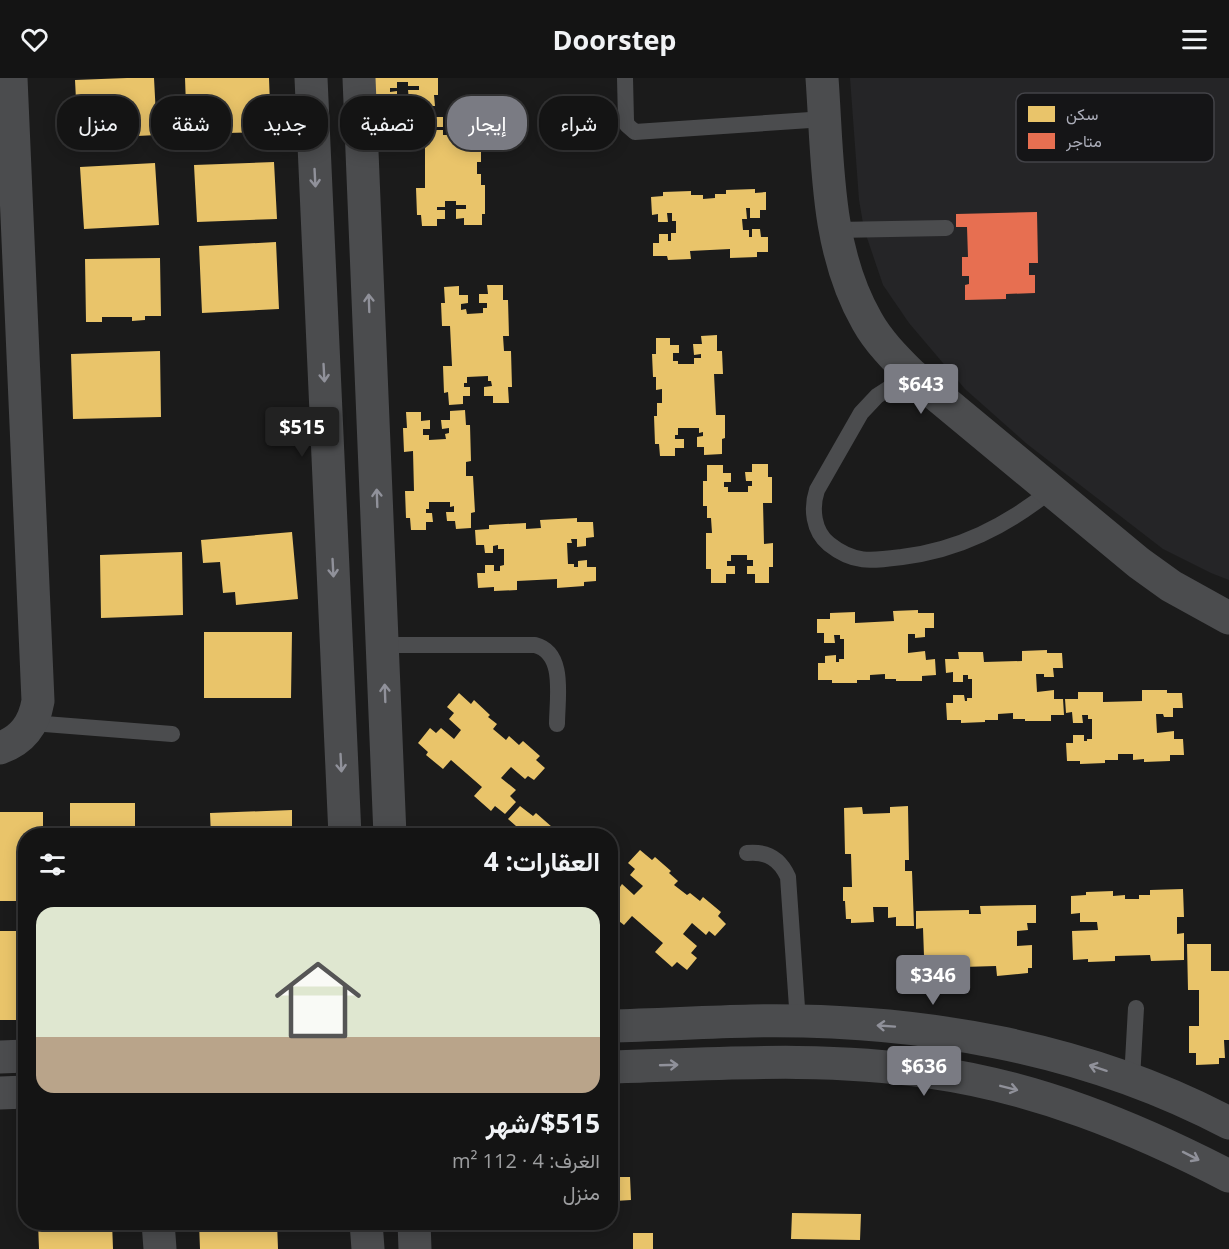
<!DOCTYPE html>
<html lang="ar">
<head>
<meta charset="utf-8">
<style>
	body { margin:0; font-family:"Open Sans",Vazirmatn,sans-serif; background:#1d1d1d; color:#f1f3f6; direction:rtl; height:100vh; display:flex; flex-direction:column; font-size:22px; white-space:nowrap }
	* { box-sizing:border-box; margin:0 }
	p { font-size:20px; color:#9d9ea0 }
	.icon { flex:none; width:33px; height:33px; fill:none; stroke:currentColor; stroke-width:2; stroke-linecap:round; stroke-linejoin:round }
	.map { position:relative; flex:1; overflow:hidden; direction:ltr }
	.side { position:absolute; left:18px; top:750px; width:600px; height:402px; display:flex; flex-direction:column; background:#141414; border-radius:24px; box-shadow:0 3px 15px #0003,0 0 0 2px #333334; direction:rtl }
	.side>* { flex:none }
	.banner { position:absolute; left:18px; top:18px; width:600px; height:54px; direction:rtl; display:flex; gap:12px }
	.price { position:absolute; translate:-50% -51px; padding:0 14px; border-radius:6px; background:#7a7b83; color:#fff; font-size:20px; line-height:39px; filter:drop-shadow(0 2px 3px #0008) }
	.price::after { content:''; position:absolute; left:50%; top:36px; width:18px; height:14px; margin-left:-9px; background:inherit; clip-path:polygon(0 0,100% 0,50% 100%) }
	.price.on { background:#222; color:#fff }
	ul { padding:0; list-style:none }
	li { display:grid; align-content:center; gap:12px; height:318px; padding:0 18px }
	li+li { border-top:2px solid #333334 }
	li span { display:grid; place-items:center; height:186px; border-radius:18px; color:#555 }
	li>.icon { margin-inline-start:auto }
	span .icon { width:108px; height:108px; fill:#fffc; stroke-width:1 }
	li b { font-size:26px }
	h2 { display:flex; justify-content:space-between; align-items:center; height:72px; padding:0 18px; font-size:26px }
	.tag { padding:0 21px; border-radius:24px; background:#141414; box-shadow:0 3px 15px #0003,0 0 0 2px #333334; font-size:21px; line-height:54px }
	.tag.on { background:#7a7b83; color:#fff }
	header { display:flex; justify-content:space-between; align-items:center; height:78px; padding:0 18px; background:#141414; font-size:27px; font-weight:700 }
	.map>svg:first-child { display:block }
	.built { fill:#252527 }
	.homes { fill:#e9c46a }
	.shops { fill:#e76f51 }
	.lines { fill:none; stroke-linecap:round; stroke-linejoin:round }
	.lane { stroke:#4b4c4e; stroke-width:16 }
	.street { stroke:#4b4c4e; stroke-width:33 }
	.oneway { stroke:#90919a }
	.key { fill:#151517; stroke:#434348; stroke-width:1.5 }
	.key-label { font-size:16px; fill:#adafbb }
</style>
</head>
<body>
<header><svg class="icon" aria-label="menu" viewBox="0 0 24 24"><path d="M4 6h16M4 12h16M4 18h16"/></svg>Doorstep<svg class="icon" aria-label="heart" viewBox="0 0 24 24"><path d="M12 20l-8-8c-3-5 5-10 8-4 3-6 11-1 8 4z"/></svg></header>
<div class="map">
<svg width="1229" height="1171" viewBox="0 0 1229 1171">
	<rect width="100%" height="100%" fill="#1b1b1b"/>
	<path class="built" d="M850,0h379v502l-18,-7 -48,-24 -136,-105 -62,-55 -56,-66 -26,-38 -19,-56 -5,-29z"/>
	<path class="homes" d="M127,0h27l3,57 -79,4 -3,-59z
		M185,0h84l2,54 -84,2z
		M369,0h69v17h-4l1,11h-19v-7l-7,1 -1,-10h11v-4h-11v-4h-11v6h-7v4l7,-1v9h-8v7h-15z
		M434,33v6h9v10h-8v3h8v5h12v-4h8v-5l-8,1v-10h7v-6h18v12l5,-1v28h-4v12h-4v12h4v11h4v29h-3v11h-18v-7l-8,1v-10h10v-4h-10v-4h-11v6h-8v3h8v9h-8v7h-15l-1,-11h-4l-1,-27h9v-40h-9v-23h4v-13z
		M274,84l3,57 -80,3 -3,-57z
		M155,85l4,62 -75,4 -4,-62z
		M755,111v4l11,-1v18h-6v8h-10v-10h-4l1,11h-5l1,11h6v7h3v-8h8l1,8h7v15h-11v5l-27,1v-9l-40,2 1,8 -23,1 -1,-4h-14v-13h6v-9h9v7h3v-8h5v-12h-4v-8h-5l1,9h-10v-8l-6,1 -1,-18 12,-1v-4l28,-1v4h12v4l12,-1v-4h11v-4z
		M276,164l3,67 -77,4 -3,-67z
		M160,180l1,58h-16v4l-13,1v-4h-30v5h-16l-1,-63z
		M487,207h16v15h5l1,36h-6l1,15h7l1,36h-4l1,16h-16v-7h-9v-9l8,-1 -1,-5h-3v-5l-21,1v6h-3v4h6v9h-7v8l-14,1 -1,-13 -4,1 -1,-27h9l-2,-40h-8l-1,-23h4l-1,-16 15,-1v9h9v8l-7,1v6l5,-1 1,5 16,-1v-5h4v-5h-8v-9h9z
		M717,257v16h5l1,23h-9l2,41h9v23l-3,1v15l-18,1v-8h-7v-10l6,-1v-4l-4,1v-5h-21v7h-3v4h9v9h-9v8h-15l-1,-12h-4l-1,-28h3v-13h5v-14l-6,1v-13h-3l-1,-23h4v-16h14v7h9v8h-6v8h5v3h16v-6h7v-4l-7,1 -1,-11h9l-1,-8z
		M160,273l1,66 -88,2 -2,-65z
		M465,332l1,15h4l1,36 -5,1v14h7l2,36 -4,1v15l-15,1 -1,-8h-8l-1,-9h8v-6l-4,1v-5h-21v7h-3v4h6l1,9h-7v8h-15l-1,-12h-4l-1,-27h9l-1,-40 -9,1 -1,-24h4l-1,-16h15v9l9,-1v9h-7v6h6v5l17,-1 -1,-5 4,-1v-5l-7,1 -1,-9h9v-9z
		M752,386h16v13h4v26h-9l1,41 9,-1v24h-4v16h-14v-9h-8v-8h6v-6h-6v-5h-16v6h-4v5h8v8h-9v9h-15v-14h-5v-36h6l-1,-15h-4v-12h-4v-25h4v-16h16v8h8v9h-7v5h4v5h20v-6h4v-5h-6l-1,-9h7z
		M577,440v4h16l1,15 -8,1v8l-9,1v-8h-6l1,4h-5l1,21h6v3h4v-6l9,-1v7h9v14l-12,1v4l-27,2v-9l-40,2v9l-23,1v-4l-16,1 -1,-15h8v-8h9v6h6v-5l4,-1v-16h-6v-4l-5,1v7h-8l-1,-8h-8l-1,-15 14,-1v-4l37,-2v6l15,-1 -1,-8z
		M292,454l6,67 -62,6 -1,-13 -12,1 -3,-31 -17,1 -2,-23z
		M182,474l1,63 -82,3 -1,-63z
		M918,532v3h16v15h-9v9l-10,1v-4h-7v19l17,-2 1,9 9,-1 1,16 -14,1v5h-26v-2h-11v-5l-15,1v5h-13v3h-25v-3h-14v-17h7v-7l11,-1v7h3v-3h5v-20h-4v-4h-6l1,8h-11v-10h-7v-14h13v-6l25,-1v11l39,-2 -1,-10z
		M204,554h88l-1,66h-87z
		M1047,572v3h15l1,15h-10l1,9h-10v-3h-8l1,18 17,-2v9h9l1,16h-13v6h-26v-2h-12v-6l-15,1v6h-13v2l-24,1v-3h-14l-1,-17h7v-8h11l1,6h2v-3h5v-19h-4v-4h-5v7h-10v-10l-7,1 -1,-14h14l-1,-7h25l1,10 38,-1v-10z
		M1142,612h25v3h15l1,15h-10v9h-9l-1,-3h-7l1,19 17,-2v8h9l1,16h-14v6l-26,1v-3l-11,1v-6h-15v6h-13v3l-25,1v-3h-13l-1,-18h7v-8h11v6h3v-2h5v-20h-4v-4h-6l1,8h-10l-1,-11 -6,1 -1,-14h13v-7h25v10l39,-1z
		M459,615l12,11 3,-4 16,15 -2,2 9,7 -4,5 13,11 3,-4 10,9 4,-4 17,15 -4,4 9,8 -11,12 -6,-4 -3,3 -14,-12 -10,11 15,12 -6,6 6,6 -11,12 -10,-8 -4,5 -17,-15 8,-9 -31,-27 -8,9 -17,-14 2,-3 -10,-9 12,-15 6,5 5,-5 13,11 7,-9 -12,-11 5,-6 -7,-6z
		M70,725h65v33h-65z
		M520,728l13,10 3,-3 16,14 -2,3 6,6h-41l-5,-4 6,-6 -8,-7z
		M908,728l1,54h-4v11h7l2,55h-18v-9l-8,1v-11h-15l1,15 -23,1v-4h-5l-1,-18h-2v-14h9l-1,-33h-6l-1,-46 18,-1 1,7 27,-1v-6z
		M292,732v26h-81l-1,-23z
		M0,734h43v24h-17v65h-26z
		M640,772l12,10 3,-3 16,14 -2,2 9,8 -4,4 13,10 3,-2 10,8 3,-4 18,15 -3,4 8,8 -11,12 -6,-5 -3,4 -14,-12 -9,11 14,12 -6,7 6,5 -10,12 -10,-8 -5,5 -17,-15 8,-9 -31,-27 -8,9 -14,-11 1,-29 7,5 4,-6 12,11 9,-9 -13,-11 5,-6 -7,-6z
		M1183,811l1,28h-7v17l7,-1v27l-33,1 -1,-6 -35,1v5l-27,1v-3l-15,1 -1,-29 26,-1 -1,-8h-17v-9l-9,1v-18l15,-1v-3l27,-1v5l12,-1v4h14v-4h11v-5z
		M1036,827v18h-9l1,7 -11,1v15l15,-1v23h-4v5l-31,3 -1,-10 -33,1v7l-46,1v-19h7l-1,-28 -7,1v-18l53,-1v4h12l-1,-8z
		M0,853h26v89h-26z
		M1187,866h24v27h18v69h-5l1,18h-6v6l-23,1v-12h-7v-27h10v-36h-11z
		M610,1087h8v12h12l1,23 -16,1v13h-5z
		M792,1135l69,1 -1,26 -69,-1z
		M38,1144h74l1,27h-74z
		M199,1144h78l1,27h-78z
		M633,1155h20v16h-20z"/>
	<path class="shops" d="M1037,134l1,51h-9v12h6v18l-29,1v5l-41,1v-15l4,-1v-8h-7v-19h6l-1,-30h-11v-13z"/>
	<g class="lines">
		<path class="lane" d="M625,0l1,42 1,5 8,7 190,-13
			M836,152l110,-2
			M911,296l-34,22 -16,17 -44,77c-6,18 -4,41 12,54 25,20 43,17 73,13 57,-7 104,-31 148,-66
			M383,567h152c31,8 22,53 22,79
			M32,645l140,11
			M747,775c20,-2 33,6 41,24l10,145
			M1132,1001l4,-71"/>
		<path class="street" d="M311,0l34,758
			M359,0l31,758
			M822,0c6,81 3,170 45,243 11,20 28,37 44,53l228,189 32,23 58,32
			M0,670c23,-8 34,-24 38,-47l-27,-623
			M610,948c47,-1 94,-4 141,-5 164,-3 332,25 478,102
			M0,979l26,-1
			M610,989c106,-3 214,-11 319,5 107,15 205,55 300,104
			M0,1015l26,-1
			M158,1144l2,27
			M366,1144l2,27
			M414,1144l1,27"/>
	</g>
	<defs><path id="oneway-shaft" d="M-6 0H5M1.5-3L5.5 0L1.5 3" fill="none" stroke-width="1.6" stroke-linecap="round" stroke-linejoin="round" transform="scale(1.5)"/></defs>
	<g class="oneway">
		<use href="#oneway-shaft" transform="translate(315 100) rotate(87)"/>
		<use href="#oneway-shaft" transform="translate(369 225) rotate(-92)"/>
		<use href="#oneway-shaft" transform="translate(324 295) rotate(87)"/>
		<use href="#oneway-shaft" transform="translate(377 420) rotate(-92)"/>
		<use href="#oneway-shaft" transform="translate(333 490) rotate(87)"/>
		<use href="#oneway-shaft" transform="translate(385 615) rotate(-92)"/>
		<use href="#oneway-shaft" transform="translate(341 685) rotate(87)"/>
		<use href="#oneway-shaft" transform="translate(886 948) rotate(-176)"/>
		<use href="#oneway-shaft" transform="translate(669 987) rotate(-2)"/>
		<use href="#oneway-shaft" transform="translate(1098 990) rotate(-162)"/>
		<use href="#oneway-shaft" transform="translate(1009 1010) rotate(14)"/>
		<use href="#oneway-shaft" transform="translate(1191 1078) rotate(27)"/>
	</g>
	<rect x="1016" y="15" width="198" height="69" rx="9" class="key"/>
	<rect x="1028" y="28" width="27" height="16" fill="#e9c46a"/>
	<rect x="1028" y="55" width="27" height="16" fill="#e76f51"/>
	<g class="key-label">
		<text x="1066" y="42">سكن</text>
		<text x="1066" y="69">متاجر</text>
	</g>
</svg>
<b class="price" style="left:921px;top:337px">$643</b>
<b class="price on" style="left:302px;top:380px">$515</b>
<b class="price" style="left:933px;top:928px">$346</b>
<b class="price" style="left:924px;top:1019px">$636</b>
<div class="banner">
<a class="tag">شراء</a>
<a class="tag on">إيجار</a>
<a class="tag">تصفية</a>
<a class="tag">جديد</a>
<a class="tag">شقة</a>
<a class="tag">منزل</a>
</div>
<section class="side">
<h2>العقارات: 4<svg class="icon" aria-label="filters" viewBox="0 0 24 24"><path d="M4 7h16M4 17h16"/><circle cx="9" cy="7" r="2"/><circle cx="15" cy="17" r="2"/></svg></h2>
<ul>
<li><span style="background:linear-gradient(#dfe7d0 70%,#b9a48a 0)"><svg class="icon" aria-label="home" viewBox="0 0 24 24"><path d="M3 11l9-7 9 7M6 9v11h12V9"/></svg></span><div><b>$515/شهر</b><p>الغرف: 4 · 112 m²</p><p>منزل</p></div></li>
</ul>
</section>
</div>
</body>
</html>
